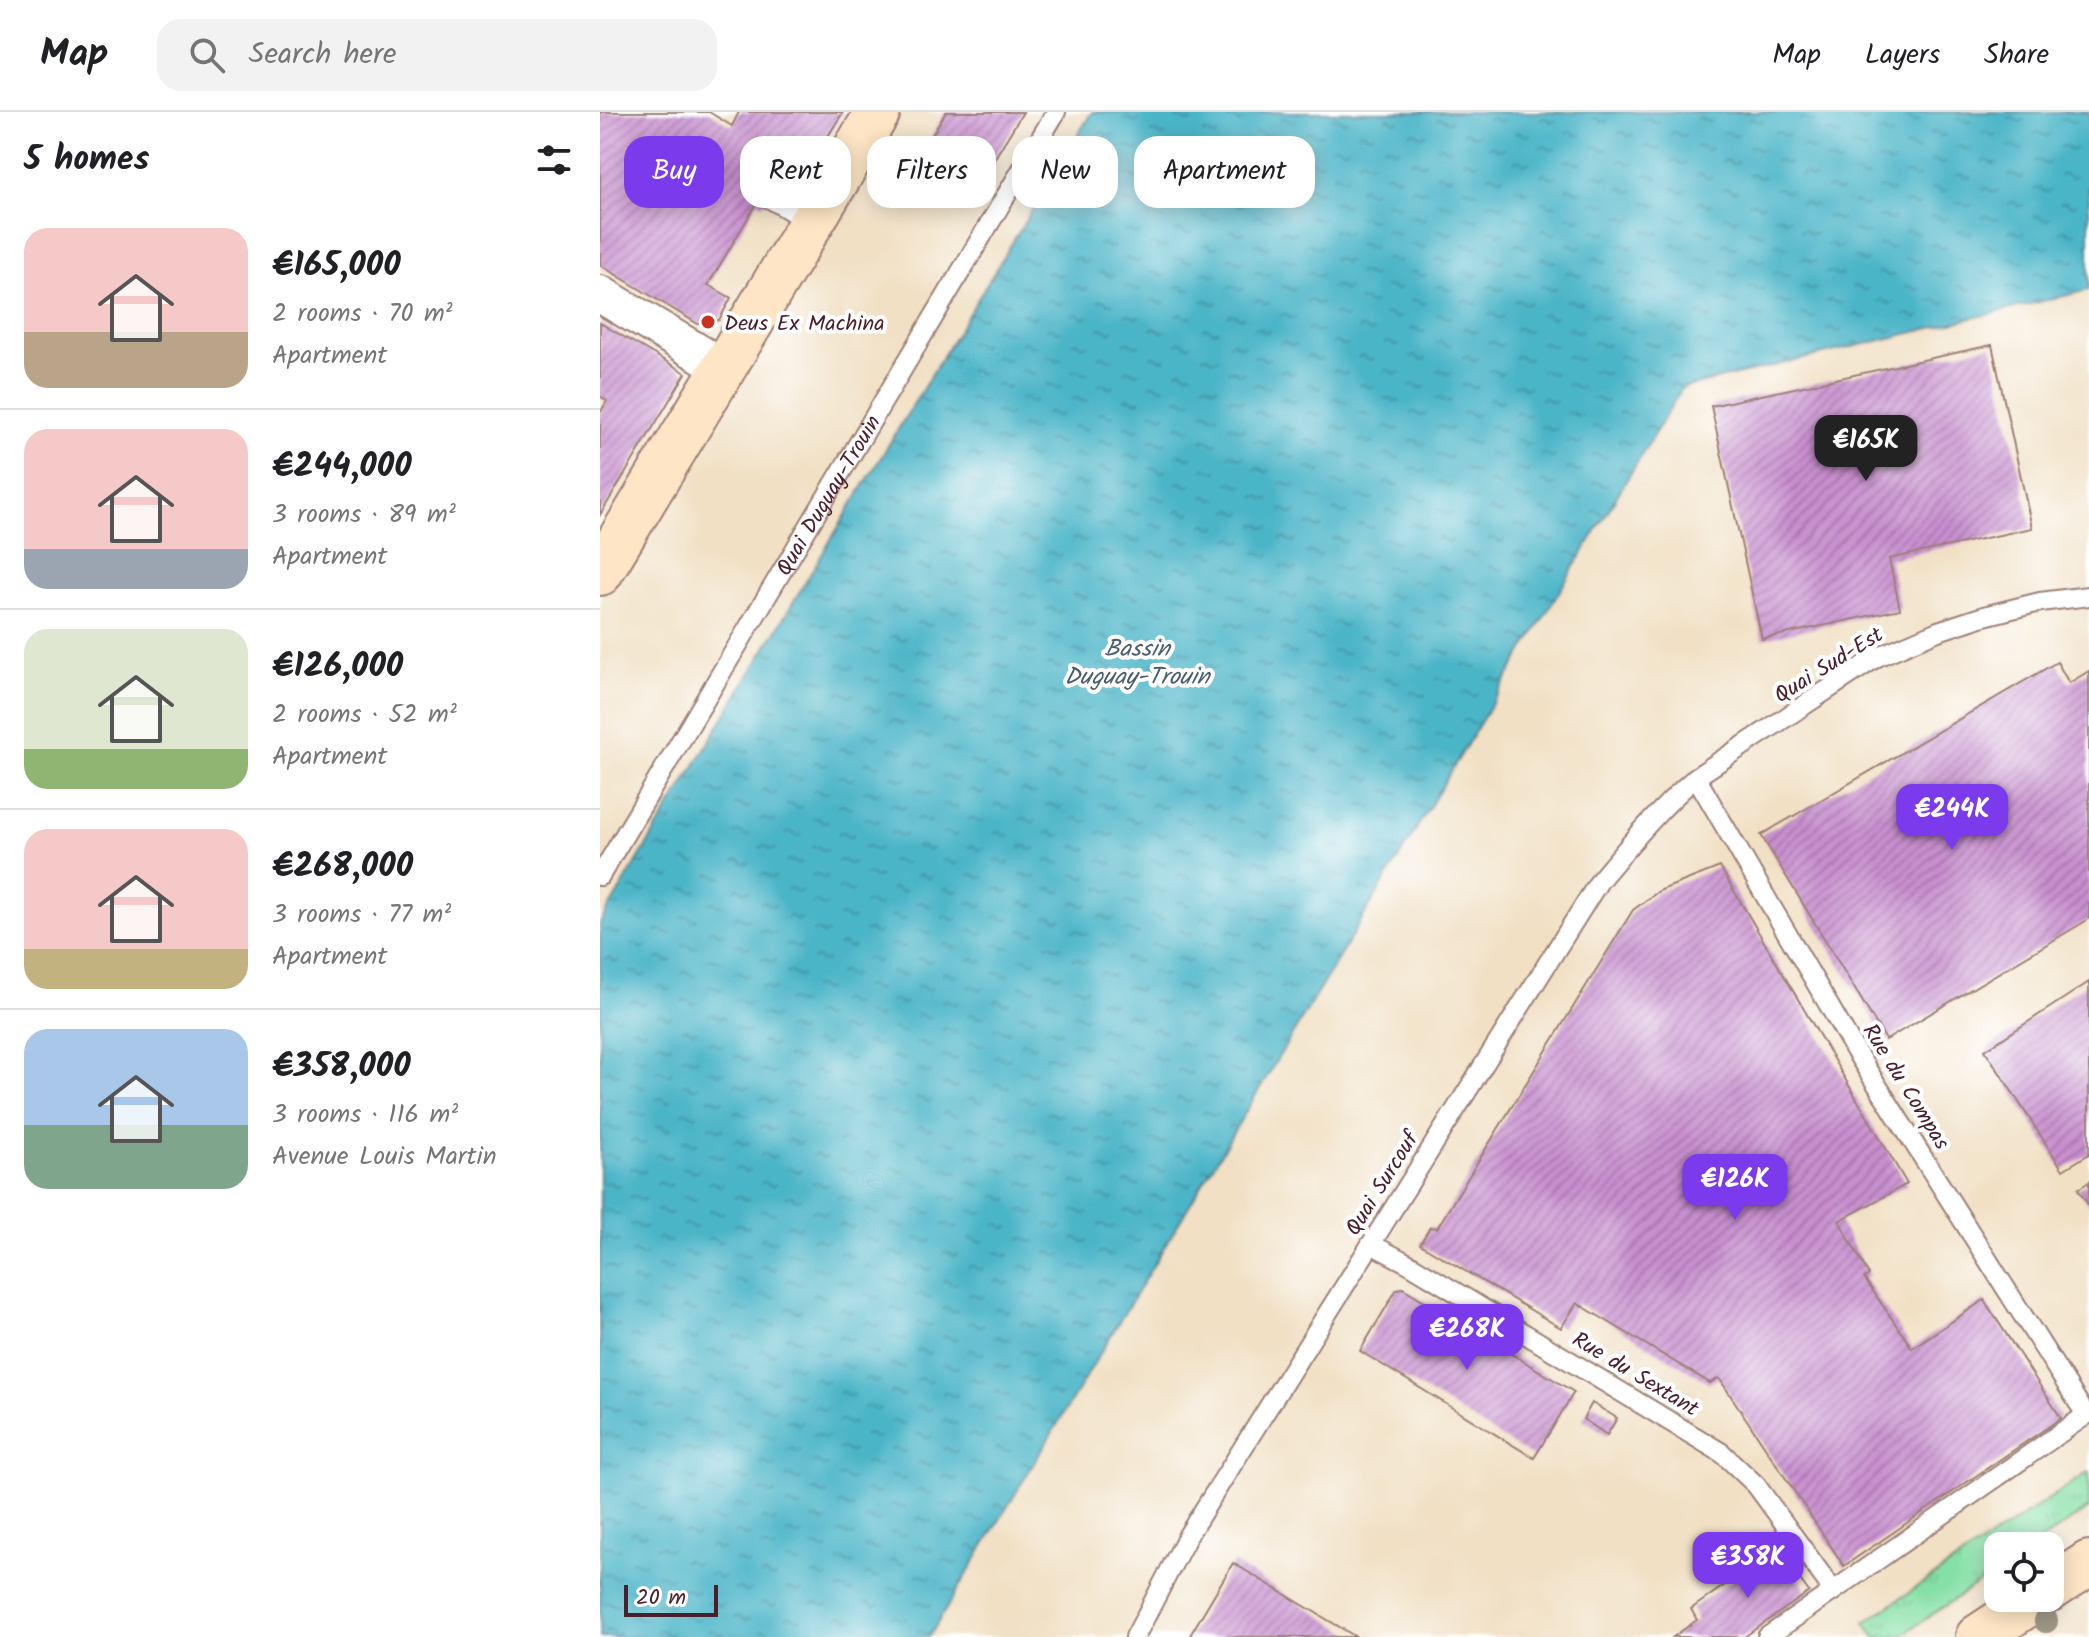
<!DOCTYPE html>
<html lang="en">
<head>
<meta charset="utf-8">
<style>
	body { margin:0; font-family:Kalam,sans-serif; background:#f2f2f2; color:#202124; height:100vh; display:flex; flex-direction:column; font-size:30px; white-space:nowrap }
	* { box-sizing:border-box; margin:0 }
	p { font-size:26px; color:#757577 }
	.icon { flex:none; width:44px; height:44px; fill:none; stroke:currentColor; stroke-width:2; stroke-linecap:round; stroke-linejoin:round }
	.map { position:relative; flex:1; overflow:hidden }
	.drawer { display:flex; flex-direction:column; background:#fff; width:600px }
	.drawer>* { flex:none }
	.hud { position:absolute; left:24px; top:24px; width:760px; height:72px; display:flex; gap:16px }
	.buttons { position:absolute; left:1384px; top:1420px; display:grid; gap:16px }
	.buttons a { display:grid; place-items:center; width:80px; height:80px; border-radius:16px; background:#fff; box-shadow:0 4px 20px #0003; font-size:40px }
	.scale { position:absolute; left:24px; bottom:20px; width:94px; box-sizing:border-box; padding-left:8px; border:4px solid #4a1f2b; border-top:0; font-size:22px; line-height:28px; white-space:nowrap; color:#4a1f2b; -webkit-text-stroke:6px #fff; paint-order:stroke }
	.price { position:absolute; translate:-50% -68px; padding:0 18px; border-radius:16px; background:#7c3aed; color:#fff; font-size:26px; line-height:52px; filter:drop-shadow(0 2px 4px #0008) }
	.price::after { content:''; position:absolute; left:50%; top:48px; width:24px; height:18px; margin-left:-12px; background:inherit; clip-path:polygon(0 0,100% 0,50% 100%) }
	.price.selected { background:#222; color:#fff }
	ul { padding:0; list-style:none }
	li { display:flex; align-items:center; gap:24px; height:200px; padding:0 24px }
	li+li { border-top:2px solid #e0e0e0 }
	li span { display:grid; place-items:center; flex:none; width:224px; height:160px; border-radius:24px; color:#555 }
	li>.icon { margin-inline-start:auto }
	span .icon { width:96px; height:96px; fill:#fffc; stroke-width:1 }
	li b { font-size:34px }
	h2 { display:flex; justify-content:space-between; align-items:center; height:96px; padding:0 24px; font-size:34px }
	.tag { padding:0 28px; border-radius:24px; background:#fff; box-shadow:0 4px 20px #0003; font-size:28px; line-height:72px }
	.tag.selected { background:#7c3aed; color:#fff }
	header { display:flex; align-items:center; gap:48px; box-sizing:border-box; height:112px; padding:0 40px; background:#fff; border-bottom:2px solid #e0e0e0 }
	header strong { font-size:38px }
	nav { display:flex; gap:44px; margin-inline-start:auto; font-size:28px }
	.search { width:560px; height:72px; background:#f2f2f2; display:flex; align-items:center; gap:20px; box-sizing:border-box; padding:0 28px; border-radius:24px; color:#757577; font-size:30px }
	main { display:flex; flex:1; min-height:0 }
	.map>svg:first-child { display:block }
	.grass { fill:url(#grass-tufts); stroke:#688068; stroke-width:2 }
	.water { fill:url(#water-ripples); stroke:#4a6a7a; stroke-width:2 }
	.building { fill:url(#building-hatch) }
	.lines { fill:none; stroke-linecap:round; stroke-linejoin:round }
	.lane-casing { stroke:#9e8078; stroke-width:22 }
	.street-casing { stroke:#9e8078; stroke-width:40 }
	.secondary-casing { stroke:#9e8078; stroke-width:48 }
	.lane { stroke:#fff; stroke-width:18 }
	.street { stroke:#fff; stroke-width:36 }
	.secondary { stroke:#fde5c5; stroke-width:44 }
	.tree { fill:#9f9684 }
	.poi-dot { fill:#c8321e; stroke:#fff; stroke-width:3 }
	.labels { text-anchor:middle; stroke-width:8; stroke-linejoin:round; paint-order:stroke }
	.poi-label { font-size:22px; fill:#4a1f2b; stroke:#fff; text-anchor:start }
	.street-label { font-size:22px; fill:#4a1f2b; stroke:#fff }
	.water-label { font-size:24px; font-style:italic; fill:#4a5b6a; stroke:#fff }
</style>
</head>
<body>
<header>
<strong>Map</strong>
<div class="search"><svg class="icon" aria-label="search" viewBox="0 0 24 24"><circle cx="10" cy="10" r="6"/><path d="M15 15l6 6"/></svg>Search here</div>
<nav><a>Map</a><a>Layers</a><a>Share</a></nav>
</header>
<main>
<section class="drawer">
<h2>5 homes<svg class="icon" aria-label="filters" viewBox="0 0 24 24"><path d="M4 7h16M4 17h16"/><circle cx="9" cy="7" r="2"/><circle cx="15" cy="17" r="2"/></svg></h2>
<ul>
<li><span style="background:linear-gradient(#f6c9c9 65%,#b9a48a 0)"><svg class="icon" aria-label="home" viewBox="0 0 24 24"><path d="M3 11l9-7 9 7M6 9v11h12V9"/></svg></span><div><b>€165,000</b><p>2 rooms · 70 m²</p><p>Apartment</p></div></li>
<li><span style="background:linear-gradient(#f6c9c9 75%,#9aa5b1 0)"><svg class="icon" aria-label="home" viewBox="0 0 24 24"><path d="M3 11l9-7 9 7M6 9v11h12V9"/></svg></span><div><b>€244,000</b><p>3 rooms · 89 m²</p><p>Apartment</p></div></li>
<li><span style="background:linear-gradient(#dfe7d0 75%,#8fb573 0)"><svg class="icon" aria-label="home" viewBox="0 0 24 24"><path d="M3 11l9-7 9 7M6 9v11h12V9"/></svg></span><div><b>€126,000</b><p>2 rooms · 52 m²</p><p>Apartment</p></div></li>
<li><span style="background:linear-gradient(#f6c9c9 75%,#c2b280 0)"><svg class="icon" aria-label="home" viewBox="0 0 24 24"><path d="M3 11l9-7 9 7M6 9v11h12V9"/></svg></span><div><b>€268,000</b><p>3 rooms · 77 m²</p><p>Apartment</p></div></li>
<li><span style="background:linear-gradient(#a9c7e8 60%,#7fa58c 0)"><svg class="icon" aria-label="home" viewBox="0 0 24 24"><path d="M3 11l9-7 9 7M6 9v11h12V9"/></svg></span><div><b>€358,000</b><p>3 rooms · 116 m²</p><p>Avenue Louis Martin</p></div></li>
</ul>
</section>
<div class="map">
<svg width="1489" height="1525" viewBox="0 0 1489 1525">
	<defs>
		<pattern id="grass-tufts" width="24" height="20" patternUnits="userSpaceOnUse" patternTransform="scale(2)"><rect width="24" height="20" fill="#85e0a6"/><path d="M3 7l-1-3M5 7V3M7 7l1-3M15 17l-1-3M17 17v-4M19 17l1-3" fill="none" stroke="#74c08f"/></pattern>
		<pattern id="water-ripples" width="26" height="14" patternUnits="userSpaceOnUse" patternTransform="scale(2)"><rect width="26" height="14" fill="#4bb5c8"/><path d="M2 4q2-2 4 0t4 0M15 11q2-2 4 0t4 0" fill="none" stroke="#4093a3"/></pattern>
		<pattern id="building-hatch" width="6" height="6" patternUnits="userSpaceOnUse" patternTransform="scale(2)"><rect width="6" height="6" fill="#c88fcf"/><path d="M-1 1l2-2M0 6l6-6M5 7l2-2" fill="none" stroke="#a474a8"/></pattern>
	</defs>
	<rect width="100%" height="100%" fill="#fff"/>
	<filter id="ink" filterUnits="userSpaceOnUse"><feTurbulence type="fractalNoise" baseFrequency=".0125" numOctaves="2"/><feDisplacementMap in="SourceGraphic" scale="16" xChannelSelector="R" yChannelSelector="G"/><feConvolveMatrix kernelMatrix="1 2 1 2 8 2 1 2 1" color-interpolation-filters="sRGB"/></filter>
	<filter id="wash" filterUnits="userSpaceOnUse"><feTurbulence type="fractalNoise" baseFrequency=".006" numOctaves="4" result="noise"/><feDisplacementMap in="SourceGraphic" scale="32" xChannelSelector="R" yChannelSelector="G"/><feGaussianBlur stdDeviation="1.8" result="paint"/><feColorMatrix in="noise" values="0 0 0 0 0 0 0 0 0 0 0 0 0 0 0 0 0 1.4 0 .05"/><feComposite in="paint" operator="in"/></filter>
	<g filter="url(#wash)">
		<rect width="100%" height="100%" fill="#f1e0c4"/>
		<path class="grass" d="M1489,1360v36l-56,38h-35v24l-99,67h-24l-10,-15z"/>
		<path class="water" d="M492,0h997v178l-407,98 -753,1249h-329v-714l253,-420z"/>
		<g id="blocks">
			<path class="building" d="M0,0h109l23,14 7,-14h104l-47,76 -9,-5 -7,12 -18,9 -4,-3 -50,84 23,13 -12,22 -21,4 -98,-59z
				M346,0h77l-46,75 -56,-34z
				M0,211l86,50 -86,142v-102l7,-12 -7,-5z
				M1392,233l40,183 -143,31 11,50 -138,30 -51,-233z
				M1457,550l12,21 20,-12v248l-203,121 -125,-205z
				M1120,755l187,317 -68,37 30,54 -5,3 48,70 72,-48 77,118 -217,148 -125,-188 -9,5 -133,-80 -16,25 -141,-84 10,-17 7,1 196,-318 26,-19z
				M1489,870v172l-26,16 -78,-120z
				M1489,1070v24l-11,-17z
				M803,1176l171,104 -40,66 -174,-107 37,-62z
				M992,1291l25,15 -10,17 -24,-16z
				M1177,1436l32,44 -65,45h-71l24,-17 -6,-11z
				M633,1451l123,74h-167z"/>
		</g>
	</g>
	<g filter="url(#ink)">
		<use href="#blocks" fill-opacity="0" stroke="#9e8078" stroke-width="2"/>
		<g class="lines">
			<g class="lane-casing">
				<g id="lane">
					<path d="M204,64l26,15"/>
					<path d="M167,85l44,26"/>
					<path d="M1096,665l160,275 230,363"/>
					<path id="s1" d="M0,764l456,-764"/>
					<path d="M771,1132l40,21 311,188 34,32 71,97 5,10"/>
					<path d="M535,1525l53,-102 412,-655c30,-36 60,-72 96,-103l181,-120 61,-26 46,-15 56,-14 49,-6"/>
					<path d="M1167,1525l322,-224"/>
				</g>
			</g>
			<g class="street-casing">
				<path id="street" d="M0,182l124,74"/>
			</g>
			<g class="secondary-casing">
				<path id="secondary" d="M0,461l278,-461
					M1450,1477l39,-26
					M1378,1525l59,-39"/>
			</g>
			<use href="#lane" class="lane"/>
			<use href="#street" class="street"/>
			<use href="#secondary" class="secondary"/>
		</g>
		<circle class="tree" cx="1446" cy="1509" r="12"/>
	</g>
	<circle class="poi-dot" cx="108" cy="210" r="8"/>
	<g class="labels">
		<g class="poi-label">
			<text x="124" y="218">Deus Ex Machina</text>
		</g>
		<g class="street-label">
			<text dy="8" stroke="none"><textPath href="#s1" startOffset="444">Quai Duguay-Trouin</textPath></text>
			<text transform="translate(1228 552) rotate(-32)" y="8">Quai Sud-Est</text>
			<text transform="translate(1307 974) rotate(58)" y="8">Rue du Compas</text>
			<text transform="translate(781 1071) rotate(-58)" y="8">Quai Surcouf</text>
			<text transform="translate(1036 1261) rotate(31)" y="8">Rue du Sextant</text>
		</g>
		<g class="water-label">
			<text x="537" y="544">Bassin<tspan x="537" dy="28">Duguay-Trouin</tspan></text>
		</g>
	</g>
</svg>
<div class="buttons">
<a><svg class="icon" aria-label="locate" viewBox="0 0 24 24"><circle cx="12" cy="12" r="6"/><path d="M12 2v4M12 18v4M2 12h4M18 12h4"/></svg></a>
</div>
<div class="scale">20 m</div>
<b class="price selected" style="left:1266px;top:371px">€165K</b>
<b class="price" style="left:1352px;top:740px">€244K</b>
<b class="price" style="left:1135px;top:1110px">€126K</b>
<b class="price" style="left:867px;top:1260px">€268K</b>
<b class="price" style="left:1148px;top:1488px">€358K</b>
<div class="hud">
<a class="tag selected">Buy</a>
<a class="tag">Rent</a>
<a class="tag">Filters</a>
<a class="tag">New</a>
<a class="tag">Apartment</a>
</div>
</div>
</main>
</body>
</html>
